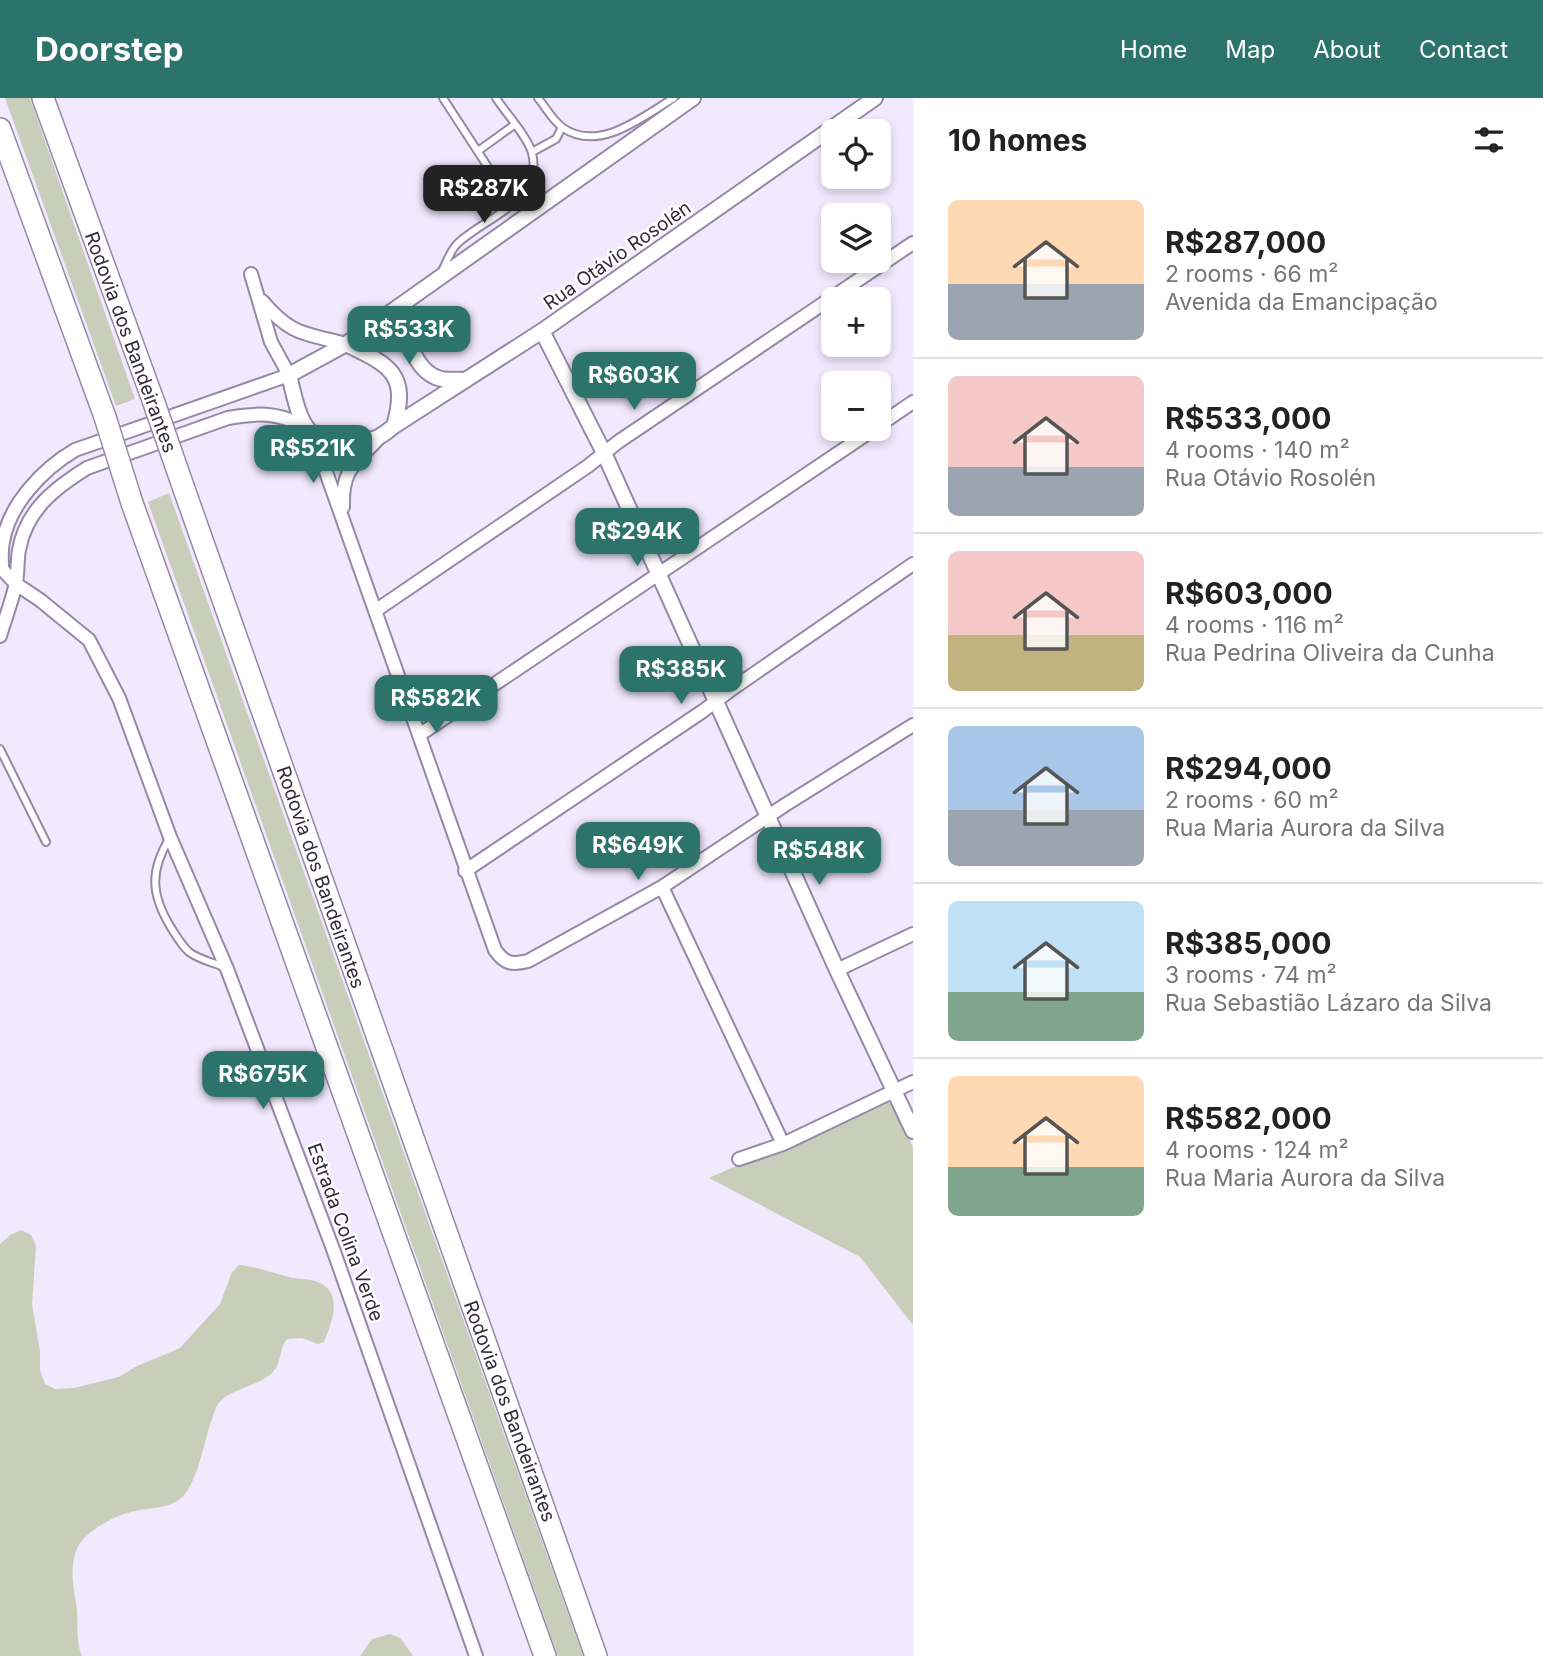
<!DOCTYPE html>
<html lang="en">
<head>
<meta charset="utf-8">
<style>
	body { margin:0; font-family:Inter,sans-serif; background:#f6f6f6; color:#222; height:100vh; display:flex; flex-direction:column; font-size:26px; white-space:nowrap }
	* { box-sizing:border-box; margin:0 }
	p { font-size:23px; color:#767676 }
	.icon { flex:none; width:38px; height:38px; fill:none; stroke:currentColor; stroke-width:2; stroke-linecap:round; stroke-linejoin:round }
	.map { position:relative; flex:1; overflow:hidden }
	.drawer { display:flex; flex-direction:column; background:#fff; width:630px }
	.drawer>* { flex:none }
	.fabs { position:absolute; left:821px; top:21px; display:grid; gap:14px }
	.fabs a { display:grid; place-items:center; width:70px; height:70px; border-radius:10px; background:#fff; box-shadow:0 4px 10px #0003; font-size:35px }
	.price { position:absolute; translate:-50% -60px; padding:0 16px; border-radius:14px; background:#2b736b; color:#fff; font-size:23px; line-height:46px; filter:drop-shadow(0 2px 4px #0008) }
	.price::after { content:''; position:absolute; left:50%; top:42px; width:21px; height:16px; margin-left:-10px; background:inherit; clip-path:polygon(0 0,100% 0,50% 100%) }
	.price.on { background:#222; color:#fff }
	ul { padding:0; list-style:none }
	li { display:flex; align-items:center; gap:21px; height:175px; padding:0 35px }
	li+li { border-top:2px solid #e0e0e0 }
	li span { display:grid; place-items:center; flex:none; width:196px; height:140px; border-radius:10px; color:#555 }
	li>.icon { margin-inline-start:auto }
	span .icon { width:84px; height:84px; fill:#fffc; stroke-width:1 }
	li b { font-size:30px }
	h2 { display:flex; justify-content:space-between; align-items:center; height:84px; padding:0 35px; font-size:30px }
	header { display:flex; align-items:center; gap:42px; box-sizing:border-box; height:98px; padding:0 35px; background:#2b736b; color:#fff }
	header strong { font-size:33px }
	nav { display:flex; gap:38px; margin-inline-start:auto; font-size:24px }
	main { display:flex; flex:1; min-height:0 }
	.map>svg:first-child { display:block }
	.green { fill:#c8ceba }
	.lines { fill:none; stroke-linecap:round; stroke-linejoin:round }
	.service-casing { stroke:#9688a7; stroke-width:10 }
	.minor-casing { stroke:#9688a7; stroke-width:16 }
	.tertiary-casing { stroke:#9688a7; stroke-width:18 }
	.motorway-casing { stroke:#9688a7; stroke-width:24 }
	.service { stroke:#fff; stroke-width:6 }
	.minor { stroke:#fff; stroke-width:12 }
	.tertiary { stroke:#fff; stroke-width:14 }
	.motorway { stroke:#fff; stroke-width:21 }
	.motorway-bridge-casing { stroke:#9688a7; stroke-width:24; stroke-linecap:butt }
	.motorway-bridge { stroke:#fff; stroke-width:21 }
	.labels { text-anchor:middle; stroke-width:5; stroke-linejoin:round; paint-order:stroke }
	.street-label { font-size:19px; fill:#312b38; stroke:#fff }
</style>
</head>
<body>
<header>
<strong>Doorstep</strong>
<nav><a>Home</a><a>Map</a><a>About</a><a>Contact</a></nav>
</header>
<main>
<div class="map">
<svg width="913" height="1558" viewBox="0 0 913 1558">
	<rect width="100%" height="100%" fill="#f2e9fe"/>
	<path class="green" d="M5,0h25l105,301 -19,7z
		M169,395l414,1163h-25l-410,-1154z
		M884,1003l9,4 20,42v178l-53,-68 -151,-79z
		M21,1132l10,5 5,11 -4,58 8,47v19l5,14 10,5 19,-1 45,-11 16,-10 45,-19 40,-44 12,-32 7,-7c19,2 35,8 53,13 9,1 21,1 28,5 24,12 11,41 4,59l-6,2 -16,-6 -15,1c-8,10 -5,23 -14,33 -14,15 -42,15 -55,32 -3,4 -4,10 -6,15 -8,22 -13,57 -27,75 -13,16 -36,13 -54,18 -18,4 -49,21 -55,39 -6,17 -3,35 0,52 3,17 -1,38 6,53h-82v-412l10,-9z
		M390,1536l10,4 13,18h-53l12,-17z"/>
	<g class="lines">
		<g class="service-casing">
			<path id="service" d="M443,0l69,106
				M538,0c8,10 15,23 25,30 37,25 80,-12 111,-30
				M478,53l36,-26
				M532,54l24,-13 6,-12
				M441,175c5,-9 9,-22 16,-29 27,-26 87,-43 75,-91 -4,-16 -27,-41 -36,-55
				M0,651l46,93
				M169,741c-19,32 -18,55 1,87 5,8 12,20 19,26 9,7 25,11 35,15"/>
		</g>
		<g class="minor-casing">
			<path id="minor" d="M251,176l20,68 18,33 -214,75c-32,19 -66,54 -72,92 -2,9 -1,18 -1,27l14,15 24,16 49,40 30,58 51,139 57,132 106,280 143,407
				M262,203c30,35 42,32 84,43
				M878,328l35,-24
				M314,340l181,512c10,14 17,15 33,11l134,-74 123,-82 128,-80
				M343,409c-1,-38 11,-42 35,-68
				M375,513l213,-145 30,-24 295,-199
				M0,538c5,-17 12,-35 16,-53 2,-11 1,-22 3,-33 7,-40 36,-62 68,-82l141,-50c31,-5 46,-6 75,7
				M419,637l455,-306
				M465,773l238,-160 29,-22 181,-125
				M662,789l121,257
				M837,872l76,-36
				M739,1061l44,-15 130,-62"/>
		</g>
		<g class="tertiary-casing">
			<path id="tertiary" d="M693,0l-347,246 -57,31c10,41 14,75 66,67 21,-3 22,-2 39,-16l148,-95 333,-233
				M401,207c5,24 10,64 37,73 7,3 20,1 28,2
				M542,233l62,122 233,517 76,161
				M346,246c44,21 63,30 48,82"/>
		</g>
		<g class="motorway-casing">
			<path id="motorway" d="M43,0l110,302
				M0,31l105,288
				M184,391l412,1167
				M132,405l413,1153"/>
		</g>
		<use href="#service" class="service"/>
		<use href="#minor" class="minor"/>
		<use href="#tertiary" class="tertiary"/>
		<use href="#motorway" class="motorway"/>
		<g class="motorway-bridge-casing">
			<path id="motorway-bridge" d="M153,302l31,89
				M105,319l27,86"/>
		</g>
		<use href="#motorway-bridge" class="motorway-bridge"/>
	</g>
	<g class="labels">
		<g class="street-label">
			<text transform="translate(617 157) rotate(-35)" y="7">Rua Otávio Rosolén</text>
			<text transform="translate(131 244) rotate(70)" y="7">Rodovia dos Bandeirantes</text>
			<text transform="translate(321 779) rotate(71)" y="7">Rodovia dos Bandeirantes</text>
			<text transform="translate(346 1134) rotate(70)" y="7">Estrada Colina Verde</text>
			<text transform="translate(510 1313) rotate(70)" y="7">Rodovia dos Bandeirantes</text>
		</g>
	</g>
</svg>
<div class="fabs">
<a><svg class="icon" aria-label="locate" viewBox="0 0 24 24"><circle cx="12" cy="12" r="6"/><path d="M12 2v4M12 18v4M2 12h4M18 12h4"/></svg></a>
<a><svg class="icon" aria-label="layers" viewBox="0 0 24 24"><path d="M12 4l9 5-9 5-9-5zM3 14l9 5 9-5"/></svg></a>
<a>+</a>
<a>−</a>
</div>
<b class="price on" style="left:484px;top:127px">R$287K</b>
<b class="price" style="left:409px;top:268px">R$533K</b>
<b class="price" style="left:634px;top:314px">R$603K</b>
<b class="price" style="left:313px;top:387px">R$521K</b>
<b class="price" style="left:637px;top:470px">R$294K</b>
<b class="price" style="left:681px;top:608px">R$385K</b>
<b class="price" style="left:436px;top:637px">R$582K</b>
<b class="price" style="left:638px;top:784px">R$649K</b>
<b class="price" style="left:819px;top:789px">R$548K</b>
<b class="price" style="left:263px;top:1013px">R$675K</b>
</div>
<section class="drawer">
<h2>10 homes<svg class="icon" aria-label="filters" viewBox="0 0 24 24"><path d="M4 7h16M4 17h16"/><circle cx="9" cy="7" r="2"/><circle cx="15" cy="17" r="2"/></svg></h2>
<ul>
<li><span style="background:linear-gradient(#ffd9b3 60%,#9aa5b1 0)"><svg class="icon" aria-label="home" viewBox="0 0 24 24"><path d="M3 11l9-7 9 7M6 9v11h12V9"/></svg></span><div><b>R$287,000</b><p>2 rooms · 66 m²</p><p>Avenida da Emancipação</p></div></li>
<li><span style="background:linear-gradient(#f6c9c9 65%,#9aa5b1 0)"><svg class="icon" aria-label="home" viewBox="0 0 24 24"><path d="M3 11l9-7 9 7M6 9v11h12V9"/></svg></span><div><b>R$533,000</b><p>4 rooms · 140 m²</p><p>Rua Otávio Rosolén</p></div></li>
<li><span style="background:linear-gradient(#f6c9c9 60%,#c2b280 0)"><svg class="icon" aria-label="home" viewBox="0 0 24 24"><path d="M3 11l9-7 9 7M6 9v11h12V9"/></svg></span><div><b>R$603,000</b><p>4 rooms · 116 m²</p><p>Rua Pedrina Oliveira da Cunha</p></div></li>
<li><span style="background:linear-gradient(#a9c7e8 60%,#9aa5b1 0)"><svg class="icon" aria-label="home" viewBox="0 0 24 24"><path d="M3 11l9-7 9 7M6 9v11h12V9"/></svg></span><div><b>R$294,000</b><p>2 rooms · 60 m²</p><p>Rua Maria Aurora da Silva</p></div></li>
<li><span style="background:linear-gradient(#bfe0f5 65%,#7fa58c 0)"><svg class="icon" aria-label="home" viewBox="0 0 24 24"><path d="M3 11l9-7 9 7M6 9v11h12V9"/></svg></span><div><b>R$385,000</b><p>3 rooms · 74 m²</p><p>Rua Sebastião Lázaro da Silva</p></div></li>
<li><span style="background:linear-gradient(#ffd9b3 65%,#7fa58c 0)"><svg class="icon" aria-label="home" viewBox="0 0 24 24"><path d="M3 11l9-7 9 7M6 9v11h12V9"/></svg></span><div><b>R$582,000</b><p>4 rooms · 124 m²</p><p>Rua Maria Aurora da Silva</p></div></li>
</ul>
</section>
</main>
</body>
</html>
